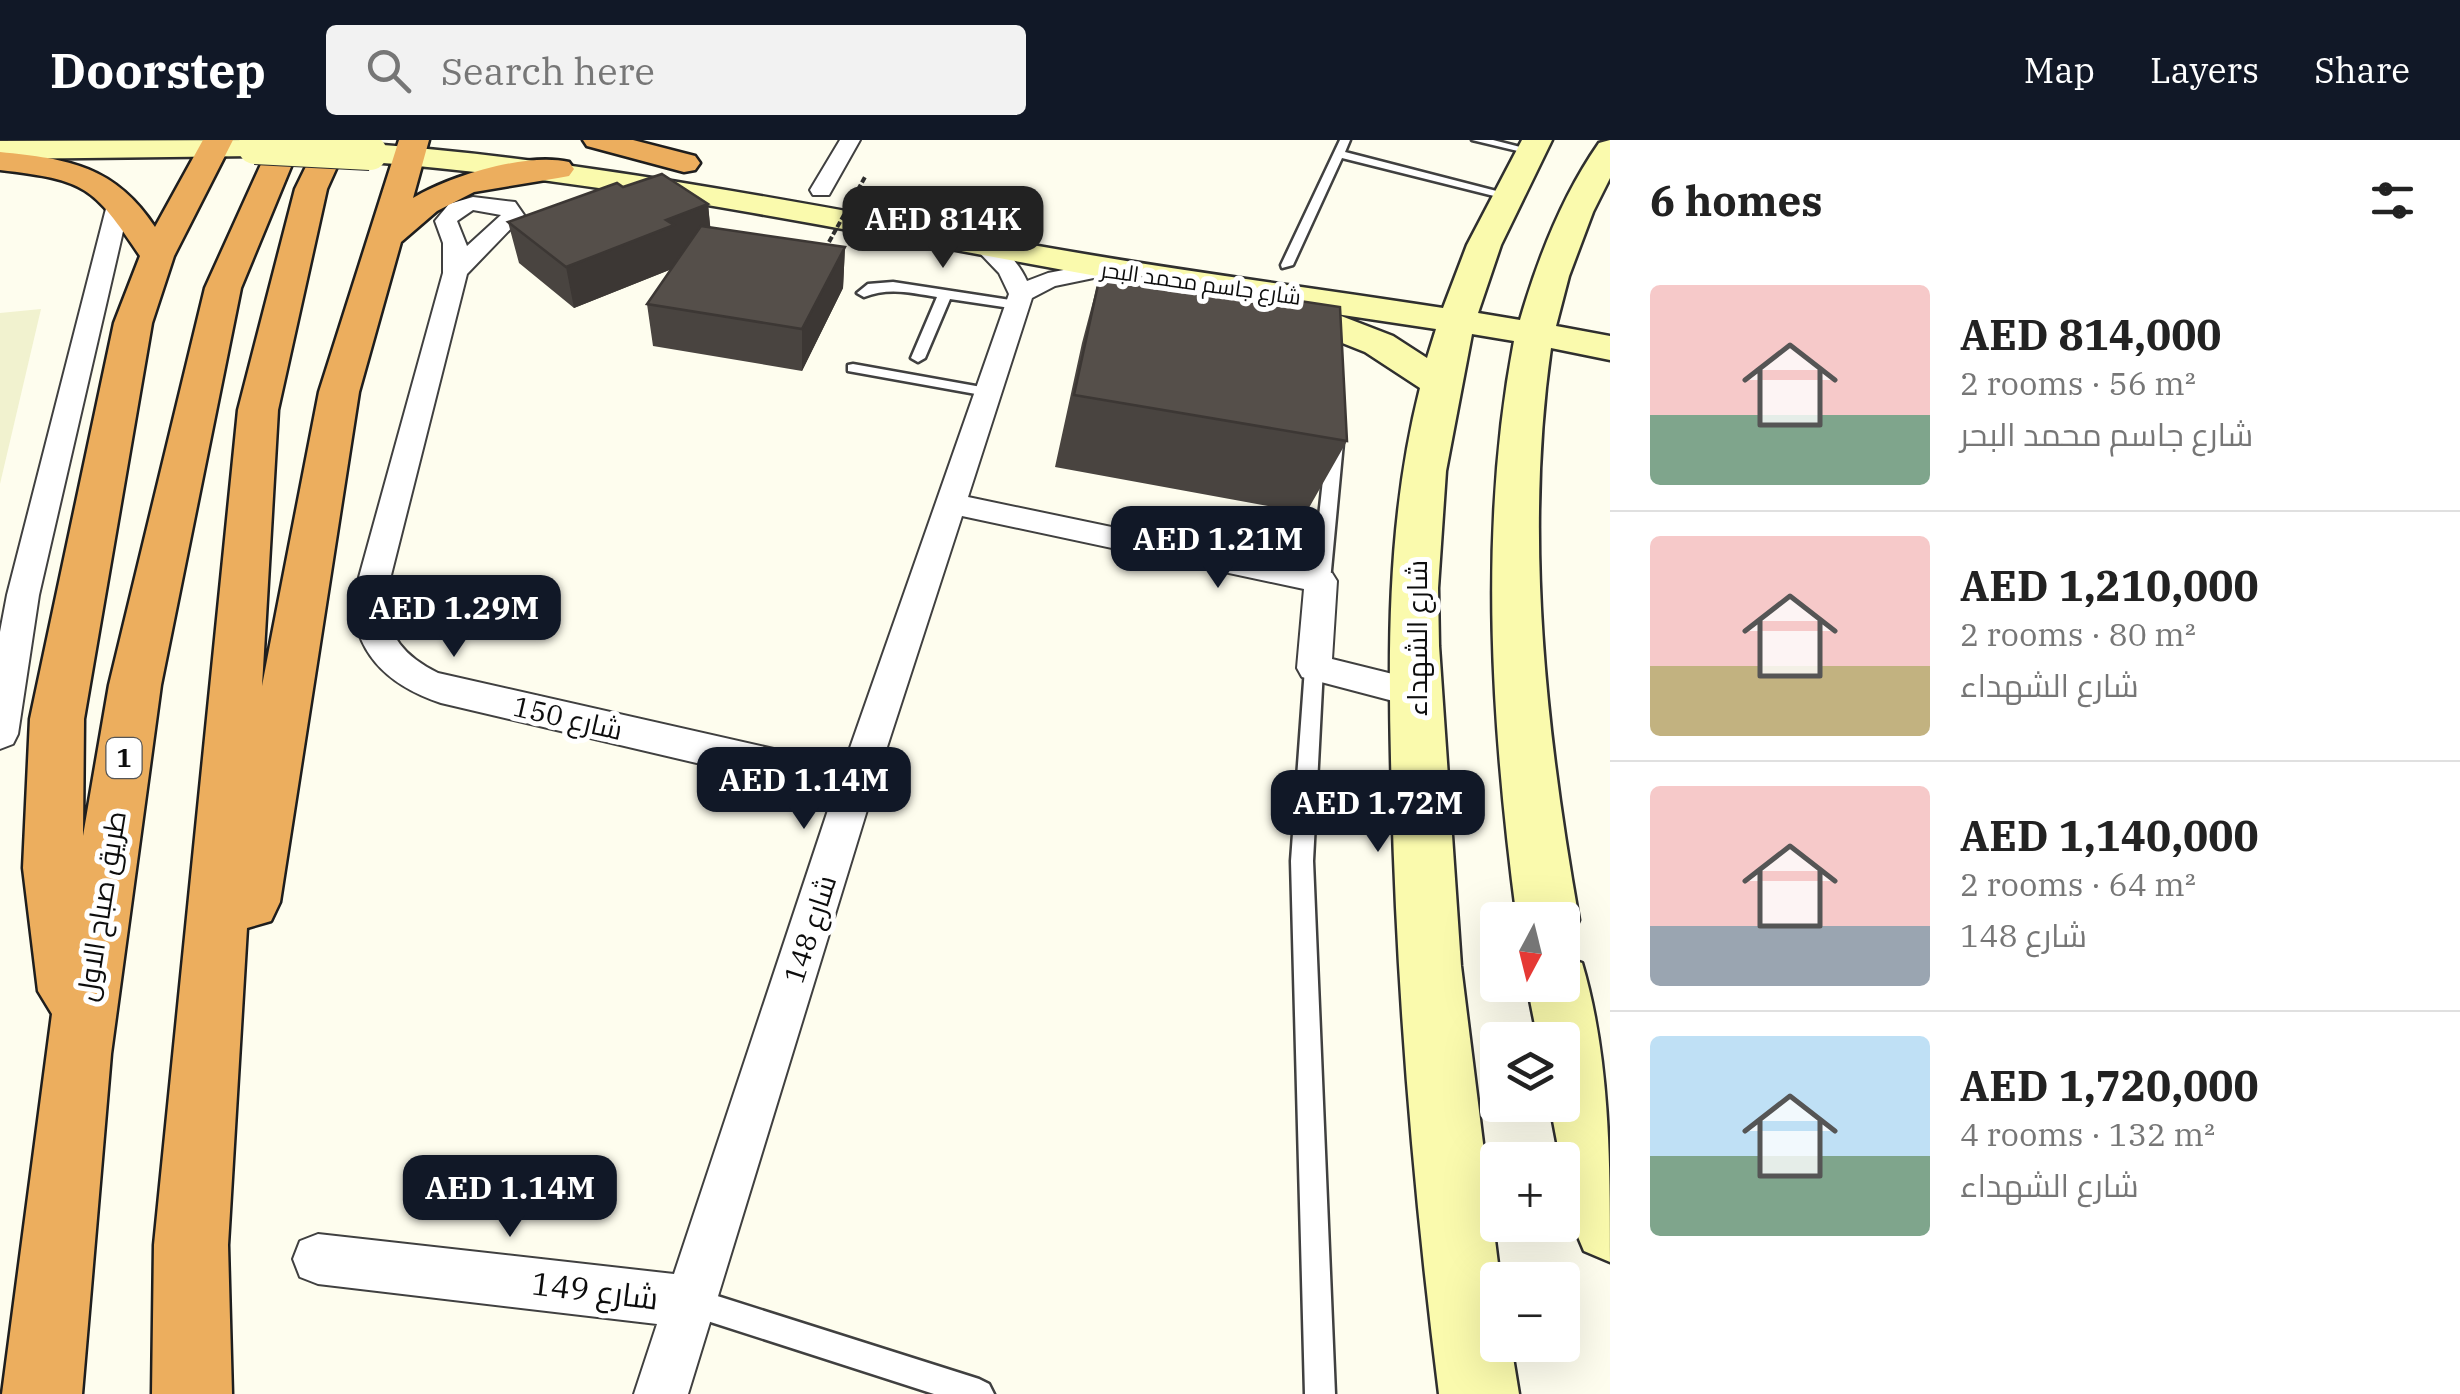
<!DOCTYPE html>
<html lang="en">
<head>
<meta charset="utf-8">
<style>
	body { margin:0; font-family:"IBM Plex Serif",Cairo,serif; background:#f2f2f2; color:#222; height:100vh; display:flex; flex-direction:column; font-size:38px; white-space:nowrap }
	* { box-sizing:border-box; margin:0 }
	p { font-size:32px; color:#767676 }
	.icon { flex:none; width:55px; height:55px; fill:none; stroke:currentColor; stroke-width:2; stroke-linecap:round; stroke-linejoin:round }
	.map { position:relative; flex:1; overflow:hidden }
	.panel { display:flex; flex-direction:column; background:#fff; width:850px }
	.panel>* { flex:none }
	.needle { width:65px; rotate:187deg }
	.buttons { position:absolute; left:1480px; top:762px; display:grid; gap:20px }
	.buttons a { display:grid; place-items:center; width:100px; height:100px; border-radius:10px; background:#fff; box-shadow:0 10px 40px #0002; font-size:50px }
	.price { position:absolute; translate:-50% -85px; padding:0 22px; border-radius:20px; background:#111827; color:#fff; font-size:32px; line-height:65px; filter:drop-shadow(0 2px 5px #0008) }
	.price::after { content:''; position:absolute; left:50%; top:60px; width:30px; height:22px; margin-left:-15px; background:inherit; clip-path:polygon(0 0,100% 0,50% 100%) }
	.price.current { background:#222; color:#fff }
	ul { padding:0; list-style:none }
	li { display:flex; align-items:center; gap:30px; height:250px; padding:0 40px }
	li+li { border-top:2px solid #e0e0e0 }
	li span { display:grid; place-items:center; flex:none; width:280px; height:200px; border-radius:10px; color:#555 }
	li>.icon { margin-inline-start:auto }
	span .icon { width:120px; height:120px; fill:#fffc; stroke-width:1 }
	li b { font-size:42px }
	h2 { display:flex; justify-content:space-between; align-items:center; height:120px; padding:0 40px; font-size:42px }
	header { display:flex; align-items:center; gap:60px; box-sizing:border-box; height:140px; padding:0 50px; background:#111827; color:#fff }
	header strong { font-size:48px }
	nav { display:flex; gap:55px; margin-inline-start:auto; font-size:35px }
	.search { width:700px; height:90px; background:#f2f2f2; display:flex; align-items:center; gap:25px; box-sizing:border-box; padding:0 35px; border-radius:10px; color:#767676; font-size:38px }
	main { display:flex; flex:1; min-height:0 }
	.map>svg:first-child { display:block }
	.farmland { fill:#f1f2cf }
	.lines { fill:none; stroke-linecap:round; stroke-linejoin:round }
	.lane-casing { stroke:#404040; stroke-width:5 }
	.street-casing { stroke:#404040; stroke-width:4 }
	.secondary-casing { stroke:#2f2f2f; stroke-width:5 }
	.highway-casing { stroke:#1e1e1e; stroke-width:5 }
	.lane { fill:#fff; fill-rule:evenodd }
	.street { fill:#fff; fill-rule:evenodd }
	.secondary { fill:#fafaad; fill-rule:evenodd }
	.highway { fill:#ecae5e; fill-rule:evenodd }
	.secondary-bridge-casing { stroke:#2f2f2f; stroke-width:36; stroke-linecap:butt }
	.path-bridge { stroke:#2f2f2f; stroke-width:4; stroke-dasharray:6 2.5; stroke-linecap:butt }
	.secondary-bridge { stroke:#fafaad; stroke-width:34 }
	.wall { fill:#494440 }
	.shaded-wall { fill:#3c3734 }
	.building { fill:#554f4a; stroke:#3c3734; stroke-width:2.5 }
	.labels { text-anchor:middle; stroke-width:10; stroke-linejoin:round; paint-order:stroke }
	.far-street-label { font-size:22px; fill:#0d0d0d; stroke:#fff }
	.shield { fill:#fff; stroke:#565656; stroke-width:2.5 }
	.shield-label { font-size:25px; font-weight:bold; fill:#0d0d0d }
	.street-label { font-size:28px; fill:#0d0d0d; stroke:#fff }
	.near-street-label { font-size:32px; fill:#0d0d0d; stroke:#fff }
</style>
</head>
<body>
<header>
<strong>Doorstep</strong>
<div class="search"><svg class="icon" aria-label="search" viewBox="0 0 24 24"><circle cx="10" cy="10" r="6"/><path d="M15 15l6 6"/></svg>Search here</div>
<nav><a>Map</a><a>Layers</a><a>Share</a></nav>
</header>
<main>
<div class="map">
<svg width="1610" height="1254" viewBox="0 0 1610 1254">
	<rect width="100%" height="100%" fill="#fefdee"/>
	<path class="farmland" d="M41,169l-41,175v-171z"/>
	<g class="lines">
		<g class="lane-casing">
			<path id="lane" d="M1340,0h10l-5,12 167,43 -6,4 -164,-41 -49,107 -11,3 -1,-3z
				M1472,0h21l43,11 -6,3z
				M893,142l124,19 7,4 -7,4 -67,-10 -25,59 -7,4 -7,-4 26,-61c-26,-4 -48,-10 -73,0l-7,-4 11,-9z
				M853,224l134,24 7,4 -7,4 -139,-25v-6z
				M1335,298l8,5 -13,138 -9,6 -9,-6 15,-138z
				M1314,521l9,7 -10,193 22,533h-30l-14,-533 14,-193z
				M692,1148l287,91 10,5 5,10h-60l-242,-78 -10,-4 -4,-10 4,-10z"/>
		</g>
		<g class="street-casing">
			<path id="street" d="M840,0h20l-31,55h-16l-3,-5z
				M119,54l11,7 -91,394 -21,139 -5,10 -13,5v-117l7,-37 101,-394z
				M473,57l42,5 9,13 -57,59 -82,325c3,38 19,57 53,74l406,92 165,-471 -10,-21 -25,-26 12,-7c18,5 34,25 41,41l21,-8 57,-11 12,7 -4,5 -58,12 -23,12 -64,199 364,76 5,8 -5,78 97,24 5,10 -5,10 -13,4 -114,-30 -5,-9 7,-79 -342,-73 -87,268 -187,610h-54l23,-70 -339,-40 -18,-7 -7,-18 7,-18 18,-7 356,40 159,-479 -392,-92c-51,-17 -87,-48 -88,-104l90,-326v-30l-8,-22 14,-17zM473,70l28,5 -34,31 -10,-25z"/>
		</g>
		<g class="secondary-casing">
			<path id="secondary" d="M1522,0h30l-51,105 -23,68 42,7c18,-62 42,-124 79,-177l11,-3v38l-17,34 -24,64 -13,50 54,10v24l-59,-12c-27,189 -5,385 28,572l-9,20 -8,3v-23h-45c-25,-190 -39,-389 -3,-579l-42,-7 -26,137 -8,117 1,58 22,320 39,314 -2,65h13l8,49h-80c-25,-199 -42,-398 -47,-598 -4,-138 -6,-273 28,-408l-55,-36 -58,-23 -6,-8 6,-8 7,-2c-316,-44 -625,-125 -944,-149l-11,-3 -4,-6 4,-6 11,-3c226,17 445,62 668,102 134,24 270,41 405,62l24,-63zM1336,174l100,15 -9,29 -34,-22z
				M0,1l264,-1 6,7 -4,6 -11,3 -255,3z
				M1562,816l20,7c28,94 28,199 28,299l-26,-11 -11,-26 -23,-120h12v-65h-24l-11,-55h35z"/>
		</g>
		<g class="highway-casing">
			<path id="highway" d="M203,0h30l-59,116 -22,67 -68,396 -1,117 26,-151 96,-397 67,-148h30l-61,148 -80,397 -50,369 -29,340h-80l50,-380 -14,-23 -15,-123 7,-149 84,-396 26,-67c-47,-70 -54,-76 -140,-86v-18c69,7 115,14 155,75z
				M319,0h30l-22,49 -49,221 -16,276 57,-294 80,-252h30l-16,58c37,-22 113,-46 156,-36l5,7 -5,7 -11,2 -84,14 -37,19 -36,31 -42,150 -79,510 -9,19 -24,7 -19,317 4,149h-80l2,-149 84,-835 57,-221z
				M583,0h50l62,16 5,7 -5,7 -11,2 -97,-26z"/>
		</g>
		<use href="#lane" class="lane"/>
		<use href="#street" class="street"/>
		<use href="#secondary" class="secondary"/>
		<use href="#highway" class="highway"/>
		<g class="secondary-bridge-casing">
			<path id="secondary-bridge" d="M255,7l115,6"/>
		</g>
		<path class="path-bridge" d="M829,102l36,-65"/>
		<use href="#secondary-bridge" class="secondary-bridge"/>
	</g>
	<path class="wall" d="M623,47l85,17 2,23 135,20 -2,41 -41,83 -149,-25 -6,-42 25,-35 -98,39 -55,-45 -11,-41z
		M1101,131l246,170 -41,72 -251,-46 27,-124z"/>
	<path class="shaded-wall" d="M708,64l4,40 -34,14 1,8 -105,42 -8,-41 100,-47z
		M845,107l-2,41 -41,83v-42z"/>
	<path class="building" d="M662,34l46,30 -42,16 8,5 -108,42 -58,-45 109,-39 6,4z
		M701,86l144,21 -43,82 -155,-25z
		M1101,131l239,36 7,134 -273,-46z"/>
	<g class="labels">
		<g class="far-street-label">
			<text transform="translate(1201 143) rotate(8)" y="8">شارع جاسم محمد البحر</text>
		</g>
		<rect class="shield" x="106.5" y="598" width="35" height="40" rx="8"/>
		<g class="shield-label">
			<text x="124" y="627">1</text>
		</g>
		<g class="street-label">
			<text transform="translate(1417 498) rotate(-90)" y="10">شارع الشهداء</text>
			<text transform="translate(568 578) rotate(13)" y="10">شارع 150</text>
			<text transform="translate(101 766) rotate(-81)" y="10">طريق صباح الاول</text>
			<text transform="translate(810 789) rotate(-72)" y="10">شارع 148</text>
		</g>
		<g class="near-street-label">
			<text transform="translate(595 1151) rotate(7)" y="11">شارع 149</text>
		</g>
	</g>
</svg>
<div class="buttons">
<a><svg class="needle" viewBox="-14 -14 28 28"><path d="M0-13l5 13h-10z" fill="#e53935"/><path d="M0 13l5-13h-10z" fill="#767676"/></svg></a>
<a><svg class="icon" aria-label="layers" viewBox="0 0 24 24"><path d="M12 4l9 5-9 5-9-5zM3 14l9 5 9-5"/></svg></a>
<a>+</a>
<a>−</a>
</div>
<b class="price current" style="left:943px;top:131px">AED 814K</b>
<b class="price" style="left:1218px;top:451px">AED 1.21M</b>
<b class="price" style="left:454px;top:520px">AED 1.29M</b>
<b class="price" style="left:804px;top:692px">AED 1.14M</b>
<b class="price" style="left:1378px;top:715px">AED 1.72M</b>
<b class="price" style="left:510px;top:1100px">AED 1.14M</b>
</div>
<section class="panel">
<h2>6 homes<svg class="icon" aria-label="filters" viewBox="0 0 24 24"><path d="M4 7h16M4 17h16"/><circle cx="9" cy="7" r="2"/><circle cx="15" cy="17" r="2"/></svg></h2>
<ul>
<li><span style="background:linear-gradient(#f6c9c9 65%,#7fa58c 0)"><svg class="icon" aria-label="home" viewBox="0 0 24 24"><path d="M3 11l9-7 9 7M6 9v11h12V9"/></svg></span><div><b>AED 814,000</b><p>2 rooms · 56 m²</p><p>شارع جاسم محمد البحر</p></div></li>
<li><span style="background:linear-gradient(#f6c9c9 65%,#c2b280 0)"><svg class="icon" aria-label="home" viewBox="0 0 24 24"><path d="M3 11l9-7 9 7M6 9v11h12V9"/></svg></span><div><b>AED 1,210,000</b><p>2 rooms · 80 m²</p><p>شارع الشهداء</p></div></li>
<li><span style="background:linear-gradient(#f6c9c9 70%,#9aa5b1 0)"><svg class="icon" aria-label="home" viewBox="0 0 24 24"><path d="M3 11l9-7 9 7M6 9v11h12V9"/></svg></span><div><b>AED 1,140,000</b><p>2 rooms · 64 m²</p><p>شارع 148</p></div></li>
<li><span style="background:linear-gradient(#bfe0f5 60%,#7fa58c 0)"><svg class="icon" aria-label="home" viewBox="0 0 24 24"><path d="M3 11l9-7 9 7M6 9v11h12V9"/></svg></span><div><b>AED 1,720,000</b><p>4 rooms · 132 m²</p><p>شارع الشهداء</p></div></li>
</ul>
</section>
</main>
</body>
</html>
